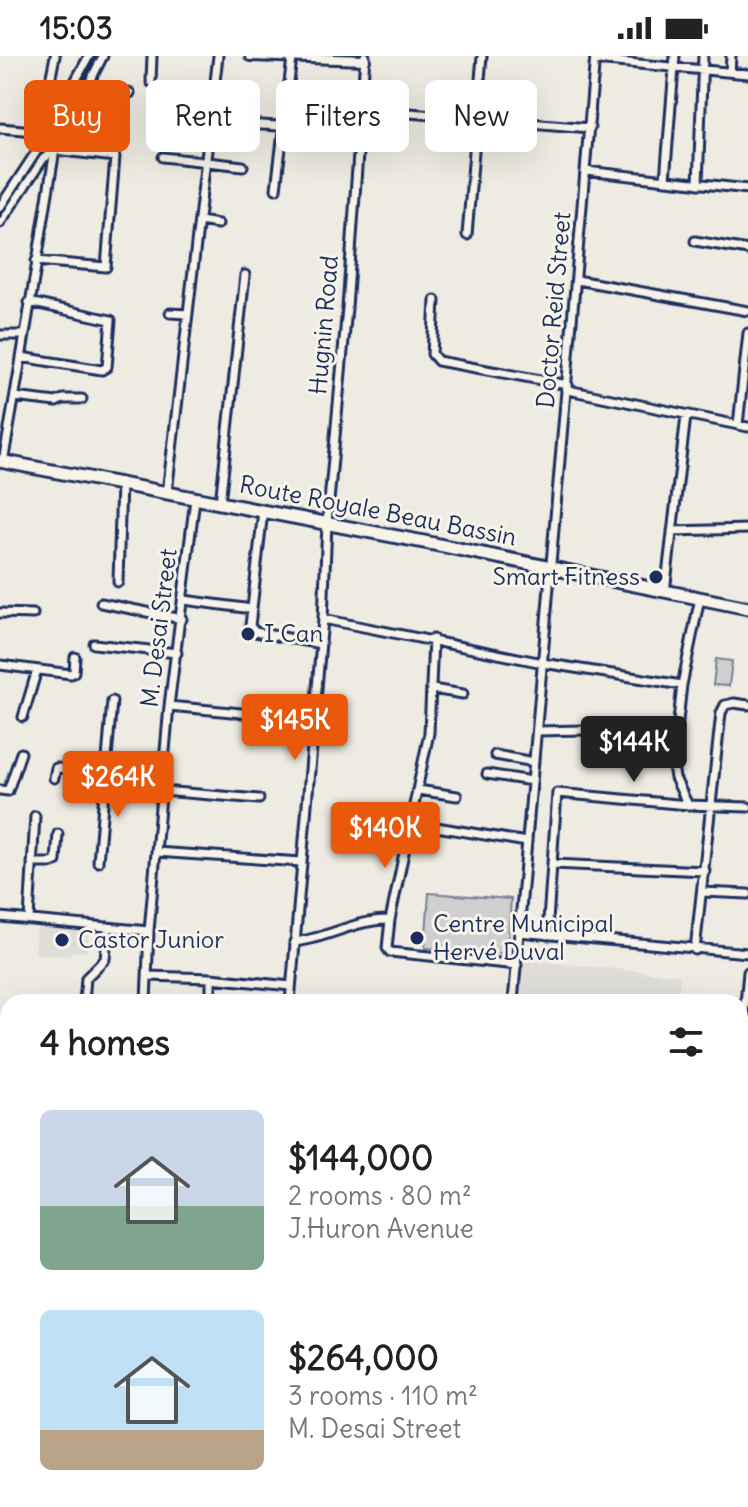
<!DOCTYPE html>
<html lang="en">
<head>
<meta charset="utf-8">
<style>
	body { margin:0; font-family:Delius,sans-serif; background:#f6f6f6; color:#222; height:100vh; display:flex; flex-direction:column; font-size:30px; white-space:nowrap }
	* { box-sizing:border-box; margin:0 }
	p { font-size:26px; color:#767676 }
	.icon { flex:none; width:44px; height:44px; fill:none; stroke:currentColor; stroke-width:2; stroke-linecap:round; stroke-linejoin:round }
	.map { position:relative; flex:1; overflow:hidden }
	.drawer { position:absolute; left:0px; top:938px; width:748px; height:514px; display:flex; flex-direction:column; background:#fff; border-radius:24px 24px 0 0; box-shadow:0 8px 32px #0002 }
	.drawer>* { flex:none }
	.top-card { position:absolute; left:24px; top:24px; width:700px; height:72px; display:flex; gap:16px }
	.price { position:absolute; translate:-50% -68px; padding:0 18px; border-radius:8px; background:#ea580c; color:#fff; font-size:26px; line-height:52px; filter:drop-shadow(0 2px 4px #0008) }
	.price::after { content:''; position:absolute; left:50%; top:48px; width:24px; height:18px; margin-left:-12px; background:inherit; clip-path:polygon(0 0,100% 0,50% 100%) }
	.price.on { background:#222; color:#fff }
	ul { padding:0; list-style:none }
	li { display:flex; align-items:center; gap:24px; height:200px; padding:0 40px }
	li span { display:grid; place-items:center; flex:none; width:224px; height:160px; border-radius:12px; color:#555 }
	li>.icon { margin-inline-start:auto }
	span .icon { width:96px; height:96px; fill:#fffc; stroke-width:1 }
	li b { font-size:34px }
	h2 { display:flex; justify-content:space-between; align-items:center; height:96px; padding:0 40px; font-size:34px }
	.chip { padding:0 28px; border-radius:12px; background:#fff; box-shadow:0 8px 32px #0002; font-size:28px; line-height:72px }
	.chip.on { background:#ea580c; color:#fff }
	.status { display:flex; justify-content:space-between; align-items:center; height:56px; padding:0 40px; background:#fff; direction:ltr }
	.status svg { height:22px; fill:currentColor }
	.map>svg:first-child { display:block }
	.built { fill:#deddd8 }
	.green { fill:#cfcfcf; stroke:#757f96; stroke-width:2 }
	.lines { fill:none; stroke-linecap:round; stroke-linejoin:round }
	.stream { stroke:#6e7992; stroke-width:2 }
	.river { stroke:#a6abb5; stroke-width:11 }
	.minor-casing { stroke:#1b2f5e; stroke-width:13 }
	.tertiary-casing { stroke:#1b2f5e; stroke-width:14 }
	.primary-casing { stroke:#1b2f5e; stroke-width:17 }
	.minor { stroke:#f7f3e8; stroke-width:7 }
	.tertiary { stroke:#f7f3e8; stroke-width:8 }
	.primary { stroke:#f7f3e8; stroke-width:11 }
	.tram { stroke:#1b2f5e; stroke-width:2 }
	.poi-dot { fill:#1b2f5e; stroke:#f7f3e8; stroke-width:3 }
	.labels { text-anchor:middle; stroke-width:6; stroke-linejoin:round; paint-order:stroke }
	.street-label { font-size:24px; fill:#1b2f5e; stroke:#f7f3e8 }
	.poi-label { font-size:24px; fill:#1b2f5e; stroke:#f7f3e8; text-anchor:start }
</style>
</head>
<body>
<div class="status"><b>15:03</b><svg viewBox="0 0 49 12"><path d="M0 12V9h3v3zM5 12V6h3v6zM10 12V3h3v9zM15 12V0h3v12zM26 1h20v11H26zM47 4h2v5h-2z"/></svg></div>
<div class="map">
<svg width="748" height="1451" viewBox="0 0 748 1451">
	<rect width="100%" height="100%" fill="#eeebe2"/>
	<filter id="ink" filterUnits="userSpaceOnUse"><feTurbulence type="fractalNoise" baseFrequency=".0125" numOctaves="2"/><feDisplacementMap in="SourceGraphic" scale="16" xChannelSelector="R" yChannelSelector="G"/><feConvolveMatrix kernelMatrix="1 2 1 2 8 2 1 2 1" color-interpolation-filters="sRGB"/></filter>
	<g filter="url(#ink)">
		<path class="built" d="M37,869l52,4 -2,23h-15l-1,4 -36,-2z
			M522,904l158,15 -2,27h-160z"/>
		<path class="green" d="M716,603l16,2 -3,25 -16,-1z
			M429,837l82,6 -4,55 -82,-6z
			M748,1195v256h-748v-222l8,7v208h732v-248z"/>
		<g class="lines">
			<path class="stream" d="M0,1289l8,14
				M328,1444l9,7"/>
			<path class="river" d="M740,1402l8,-18
				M680,1451l16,-7"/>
			<g class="minor-casing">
				<path id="minor" d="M595,4l153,14
					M730,16l1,-16
					M50,25l5,-25
					M151,26l1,-26
					M88,28l42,9
					M180,41l33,2
					M79,47l43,9
					M361,53l229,19
					M210,66l150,9
					M160,70l49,4
					M0,72l34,3
					M163,101l80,9
					M586,115l162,18
					M665,124l10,-124
					M698,128l5,-128
					M276,133l16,-131
					M0,151l38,-58 51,-93
					M199,165l19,3
					M0,167l43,-64 12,-9 48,-94
					M467,179l15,-179
					M695,185l53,9
					M577,224l171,31
					M435,244l-3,54 6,7 130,24
					M170,257l18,1
					M0,279h24
					M21,301l81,13 5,-3 4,-47 -82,-18
					M568,334l180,37
					M15,341l41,5 7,-3h19
					M738,369l10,-92
					M3,406c19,-104 35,-208 52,-312l60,7 -9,110 -70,-6
					M167,437l51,-437
					M220,447l25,-228
					M263,455l-13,115 5,6 66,12
					M672,475l76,-2
					M118,526l3,-100
					M665,536l21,-176
					M184,544l68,9
					M101,547l81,16
					M0,557l33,1
					M323,563l220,44 139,22
					M433,583l-4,94 -39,187 -3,28 3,4 127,13
					M94,588l83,9
					M0,609l71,9 3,-2 1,-15
					M432,633l31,5
					M169,650l145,14
					M23,661l14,-47
					M537,675l140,-3
					M495,699l39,7
					M487,718l45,7
					M54,722l2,-10 107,8
					M0,734l8,1 13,-38
					M418,734l39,6
					M162,735l97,8
					M688,749l-13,-27 -2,-12 9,-81 18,-87
					M412,767l115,19
					M156,796l145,10
					M98,806l14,-161
					M32,807h19l5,-2 2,-27
					M553,808l152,7
					M702,836l46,2
					M0,861l149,14
					M29,863l6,-103
					M519,876l229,21
					M547,879l10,-142 131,12 60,2
					M294,886c33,-3 62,-23 96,-22
					M695,894l26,-237 4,-8 9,-2 14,2
					M148,920l63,2v24
					M211,922l80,8
					M84,946l2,-24 19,-19 3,-32
					M146,946l3,-71 20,-225 26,-207
					M290,946l33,-383 4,-96 20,-215 18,-252
					M513,946l82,-946
					M0,985h8
					M740,1000l8,-84
					M740,1016l8,1
					M0,1108h8
					M740,1144h8"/>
			</g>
			<g class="tertiary-casing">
				<path id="tertiary" d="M250,0l115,4"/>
			</g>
			<g class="primary-casing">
				<path id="primary" d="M0,405l424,81 324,66"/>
			</g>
			<use href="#minor" class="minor"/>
			<use href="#tertiary" class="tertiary"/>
			<use href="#primary" class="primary"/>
			<path class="tram" d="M0,161l58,-89 38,-72"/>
		</g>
	</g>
	<g class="poi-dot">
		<circle cx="656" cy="521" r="8"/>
		<circle cx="248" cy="578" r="8"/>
		<circle cx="417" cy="882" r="8"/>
		<circle cx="62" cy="884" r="8"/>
	</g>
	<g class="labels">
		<g class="street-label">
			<text transform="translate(554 254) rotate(-85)" y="8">Doctor Reid Street</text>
			<text transform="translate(324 269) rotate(-85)" y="8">Hugnin Road</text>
			<text transform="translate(378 455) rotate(11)" y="8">Route Royale Beau Bassin</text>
			<text transform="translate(159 572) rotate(-83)" y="8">M. Desai Street</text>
		</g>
		<g class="poi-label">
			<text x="640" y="529" text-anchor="end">Smart Fitness</text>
			<text x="264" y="586">I Can</text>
			<text x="433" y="876">Centre Municipal<tspan x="433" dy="28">Hervé Duval</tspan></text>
			<text x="78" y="892">Castor Junior</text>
		</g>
	</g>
</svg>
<b class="price" style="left:295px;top:706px">$145K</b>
<b class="price on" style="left:634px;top:728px">$144K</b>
<b class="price" style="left:118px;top:763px">$264K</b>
<b class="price" style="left:385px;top:814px">$140K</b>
<div class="top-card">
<a class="chip on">Buy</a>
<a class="chip">Rent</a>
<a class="chip">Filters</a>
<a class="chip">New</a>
</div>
<section class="drawer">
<h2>4 homes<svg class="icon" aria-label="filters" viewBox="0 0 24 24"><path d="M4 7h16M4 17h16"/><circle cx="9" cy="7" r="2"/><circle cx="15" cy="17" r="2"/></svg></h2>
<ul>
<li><span style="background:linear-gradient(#c9d6e8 60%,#7fa58c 0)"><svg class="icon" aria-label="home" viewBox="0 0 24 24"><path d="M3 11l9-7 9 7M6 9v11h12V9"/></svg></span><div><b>$144,000</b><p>2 rooms · 80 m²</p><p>J.Huron Avenue</p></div></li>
<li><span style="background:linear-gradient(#bfe0f5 75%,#b9a48a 0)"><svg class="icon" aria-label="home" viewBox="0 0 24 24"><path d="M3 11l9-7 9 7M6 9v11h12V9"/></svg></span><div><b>$264,000</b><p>3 rooms · 110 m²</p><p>M. Desai Street</p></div></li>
</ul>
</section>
</div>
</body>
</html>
